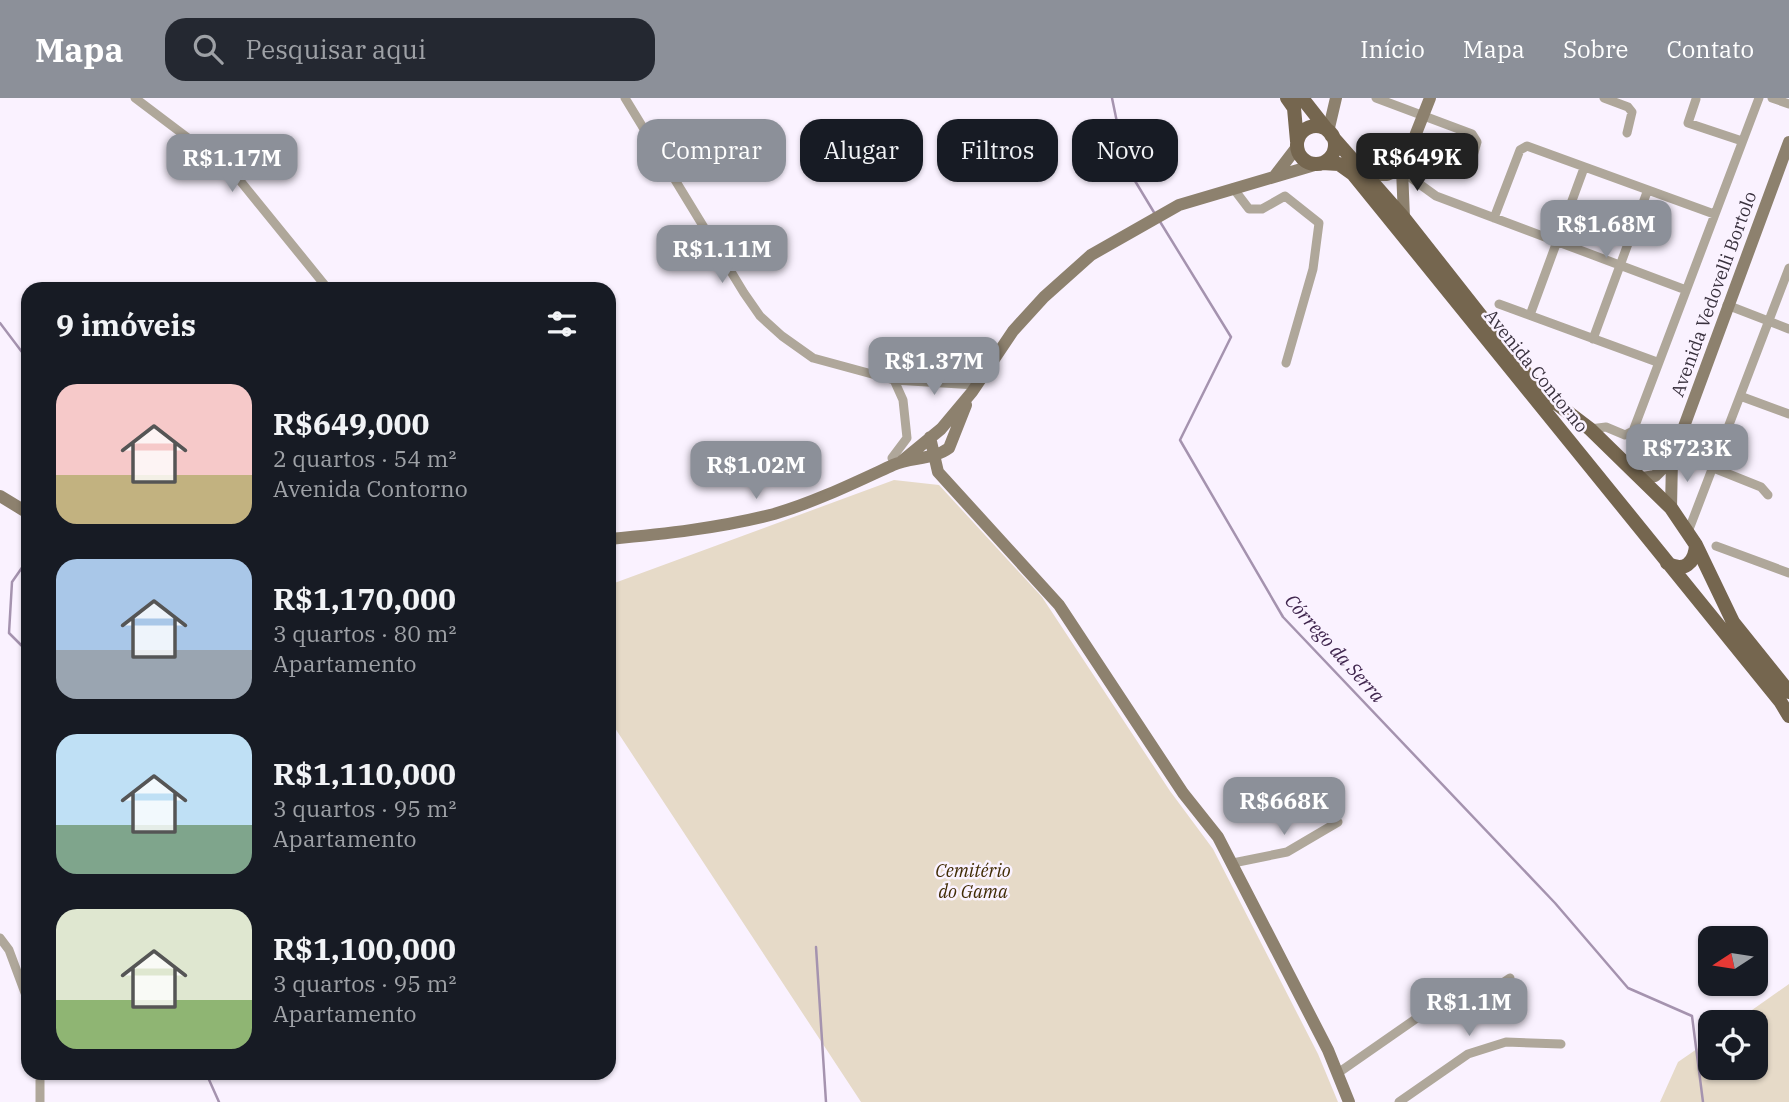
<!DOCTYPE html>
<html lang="pt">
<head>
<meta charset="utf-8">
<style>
	body { margin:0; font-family:"IBM Plex Serif",serif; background:#242831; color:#f1f3f6; height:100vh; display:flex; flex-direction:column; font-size:26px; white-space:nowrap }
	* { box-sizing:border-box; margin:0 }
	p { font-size:23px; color:#9ea1a6 }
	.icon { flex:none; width:38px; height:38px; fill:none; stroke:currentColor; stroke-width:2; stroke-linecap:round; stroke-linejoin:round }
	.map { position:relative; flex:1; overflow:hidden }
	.panel { position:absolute; left:21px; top:184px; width:595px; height:798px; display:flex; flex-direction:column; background:#171b24; border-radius:21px; box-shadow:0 2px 5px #0004 }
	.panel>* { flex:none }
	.banner { position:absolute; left:637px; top:21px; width:665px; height:63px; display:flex; gap:14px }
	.needle { width:46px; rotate:258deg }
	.tools { position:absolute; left:1698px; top:828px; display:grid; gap:14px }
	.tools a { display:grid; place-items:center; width:70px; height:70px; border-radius:14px; background:#171b24; box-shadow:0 2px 5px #0004; font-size:35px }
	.price { position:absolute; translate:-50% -60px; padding:0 16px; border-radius:14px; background:#8c9099; color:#fff; font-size:23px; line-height:46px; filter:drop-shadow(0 2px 4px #0008) }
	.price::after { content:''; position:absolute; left:50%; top:42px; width:21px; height:16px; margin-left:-10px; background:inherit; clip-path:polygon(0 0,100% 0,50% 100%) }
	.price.current { background:#222; color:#fff }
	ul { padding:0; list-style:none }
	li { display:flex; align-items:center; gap:21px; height:175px; padding:0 35px }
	li span { display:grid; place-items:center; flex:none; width:196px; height:140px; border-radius:21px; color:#555 }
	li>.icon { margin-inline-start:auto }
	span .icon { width:84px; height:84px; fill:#fffc; stroke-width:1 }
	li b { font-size:30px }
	h2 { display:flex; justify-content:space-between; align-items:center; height:84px; padding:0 35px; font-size:30px }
	.tag { padding:0 24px; border-radius:21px; background:#171b24; box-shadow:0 2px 5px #0004; font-size:24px; line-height:63px }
	.tag.current { background:#8c9099; color:#fff }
	header { display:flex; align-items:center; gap:42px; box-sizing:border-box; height:98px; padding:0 35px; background:#8c9099; color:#fff }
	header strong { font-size:33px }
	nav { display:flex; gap:38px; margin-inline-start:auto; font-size:24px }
	.search { width:490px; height:63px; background:#242831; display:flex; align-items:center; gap:18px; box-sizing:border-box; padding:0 24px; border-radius:21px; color:#9ea1a6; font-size:26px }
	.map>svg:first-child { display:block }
	.green { fill:#e6dac8 }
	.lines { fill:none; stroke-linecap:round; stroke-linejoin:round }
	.stream { stroke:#a593af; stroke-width:2.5 }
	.street { stroke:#afa79a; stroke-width:9 }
	.secondary { stroke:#8d816e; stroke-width:12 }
	.primary { stroke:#75664f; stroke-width:14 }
	.labels { text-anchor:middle; stroke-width:5; stroke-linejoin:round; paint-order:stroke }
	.street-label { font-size:18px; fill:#39313e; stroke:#faf2ff }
	.park-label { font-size:18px; font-style:italic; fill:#402b04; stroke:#faf2ff }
	.water-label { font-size:19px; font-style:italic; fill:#40264e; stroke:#faf2ff }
</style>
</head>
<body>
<header>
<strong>Mapa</strong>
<div class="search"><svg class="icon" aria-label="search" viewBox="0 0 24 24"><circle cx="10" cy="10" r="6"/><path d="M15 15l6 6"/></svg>Pesquisar aqui</div>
<nav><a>Início</a><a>Mapa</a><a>Sobre</a><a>Contato</a></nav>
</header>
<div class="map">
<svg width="1789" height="1004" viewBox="0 0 1789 1004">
	<rect width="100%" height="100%" fill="#faf2ff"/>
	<path class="green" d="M894,382l45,5 103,112 128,194 43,58 105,205 20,48h-477l-252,-383v-134z
		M1789,886v118h-129l18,-40 32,-22v28h45v-46h-20z"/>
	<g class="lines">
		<path class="stream" d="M1112,0l14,68 29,48
			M1159,122l72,117 -51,103 103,177 272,286 73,85 64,28 11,86
			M0,225l28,37
			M28,461l-16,23 -3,51 19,19
			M816,849l10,155
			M206,975l13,29"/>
		<path class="street" d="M135,0l98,74 95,117
			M625,0l119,195 16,23 22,20 31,22 81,22 82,5
			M1376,0l96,36 5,8 -4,14
			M1604,0l24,9 4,5 -5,21
			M1772,0l17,6
			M1696,1l-8,24 54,18
			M1400,72l36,26 250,94
			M1233,90l16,21h13l23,-13 34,27 -6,46 -27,94
			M1494,120l26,-68 7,-4 187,68
			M1499,206l158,58
			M1727,207l62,24
			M1530,217l54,-147
			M1593,241l54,-147
			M1740,298l49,18
			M1590,331l16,-2 19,8 8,-4 126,-333
			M894,366l-2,-6 15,-20 -4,-38 -9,-20
			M1711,369l50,20 7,8
			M1688,434l101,-264
			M1716,448l73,27
			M1233,765l54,-11 51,-30
			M0,840l9,12 19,51
			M1338,975l102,-71c11,-3 16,8 27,5l43,-29
			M40,1004v-29
			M1399,1004l69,-48 38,-12 55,2"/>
		<path class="secondary" d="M1328,34l8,-34
			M1368,77h19l15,-6
			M1274,79l23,-30
			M1404,120l-2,-49 28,-71
			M930,339l8,35 121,133 124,188 35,44 110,213 21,52
			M902,363l39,-32 31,-37 41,-61 31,-34 47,-42 88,-50 139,-41
			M1643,380l12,-2 17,-17 117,-317
			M0,398l28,17
			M1671,410l1,-48
			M609,441c55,-5 111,-11 165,-25 41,-12 80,-31 119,-49 18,-8 40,-5 56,-17l17,-43"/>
		<path class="primary" d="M1287,0l7,10 3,33
			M1302,0l26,33
			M1297 47a19 19 0 1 1 38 0a19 19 0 1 1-38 0Z
			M1331,37l73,83 136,173 50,38 81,79 25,37 37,77 56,70
			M1322,65l17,1 14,10 427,527 9,15
			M1667,465c17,10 28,0 29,-18"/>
	</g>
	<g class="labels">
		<g class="street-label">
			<text transform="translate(1714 196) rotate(-70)" y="6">Avenida Vedovelli Bortolo</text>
			<text transform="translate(1536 273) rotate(51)" y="6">Avenida Contorno</text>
		</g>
		<g class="park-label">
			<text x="973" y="779">Cemitério<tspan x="973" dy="21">do Gama</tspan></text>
		</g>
		<g class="water-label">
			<text transform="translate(1335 550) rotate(48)" y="7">Córrego da Serra</text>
		</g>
	</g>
</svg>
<div class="tools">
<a><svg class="needle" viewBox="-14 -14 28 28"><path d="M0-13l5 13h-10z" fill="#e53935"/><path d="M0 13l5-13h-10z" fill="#9ea1a6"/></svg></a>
<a><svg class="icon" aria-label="locate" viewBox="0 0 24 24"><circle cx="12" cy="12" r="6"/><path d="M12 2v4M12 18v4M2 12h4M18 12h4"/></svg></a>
</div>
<b class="price current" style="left:1417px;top:95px">R$649K</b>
<b class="price" style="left:232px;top:96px">R$1.17M</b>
<b class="price" style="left:1606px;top:162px">R$1.68M</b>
<b class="price" style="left:722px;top:187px">R$1.11M</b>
<b class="price" style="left:934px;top:299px">R$1.37M</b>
<b class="price" style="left:1687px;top:386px">R$723K</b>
<b class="price" style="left:756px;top:403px">R$1.02M</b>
<b class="price" style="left:1284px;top:739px">R$668K</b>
<b class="price" style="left:1469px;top:940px">R$1.1M</b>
<div class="banner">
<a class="tag current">Comprar</a>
<a class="tag">Alugar</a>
<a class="tag">Filtros</a>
<a class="tag">Novo</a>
</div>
<section class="panel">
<h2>9 imóveis<svg class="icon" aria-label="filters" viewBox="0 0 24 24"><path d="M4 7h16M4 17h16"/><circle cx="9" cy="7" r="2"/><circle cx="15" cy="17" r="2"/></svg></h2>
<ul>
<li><span style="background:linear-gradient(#f6c9c9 65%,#c2b280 0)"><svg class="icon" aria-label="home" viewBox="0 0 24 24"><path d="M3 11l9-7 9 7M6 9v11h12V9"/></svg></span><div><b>R$649,000</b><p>2 quartos · 54 m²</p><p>Avenida Contorno</p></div></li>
<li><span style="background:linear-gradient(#a9c7e8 65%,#9aa5b1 0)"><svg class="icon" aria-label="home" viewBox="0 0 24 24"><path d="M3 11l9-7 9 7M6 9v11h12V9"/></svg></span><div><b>R$1,170,000</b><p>3 quartos · 80 m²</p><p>Apartamento</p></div></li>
<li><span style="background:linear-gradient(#bfe0f5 65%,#7fa58c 0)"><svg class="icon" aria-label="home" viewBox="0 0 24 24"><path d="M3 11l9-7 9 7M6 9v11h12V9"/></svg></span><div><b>R$1,110,000</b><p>3 quartos · 95 m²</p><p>Apartamento</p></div></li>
<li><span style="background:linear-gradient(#dfe7d0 65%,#8fb573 0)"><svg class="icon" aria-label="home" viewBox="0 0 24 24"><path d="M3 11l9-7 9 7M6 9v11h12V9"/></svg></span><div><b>R$1,100,000</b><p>3 quartos · 95 m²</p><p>Apartamento</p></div></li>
</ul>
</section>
</div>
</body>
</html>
